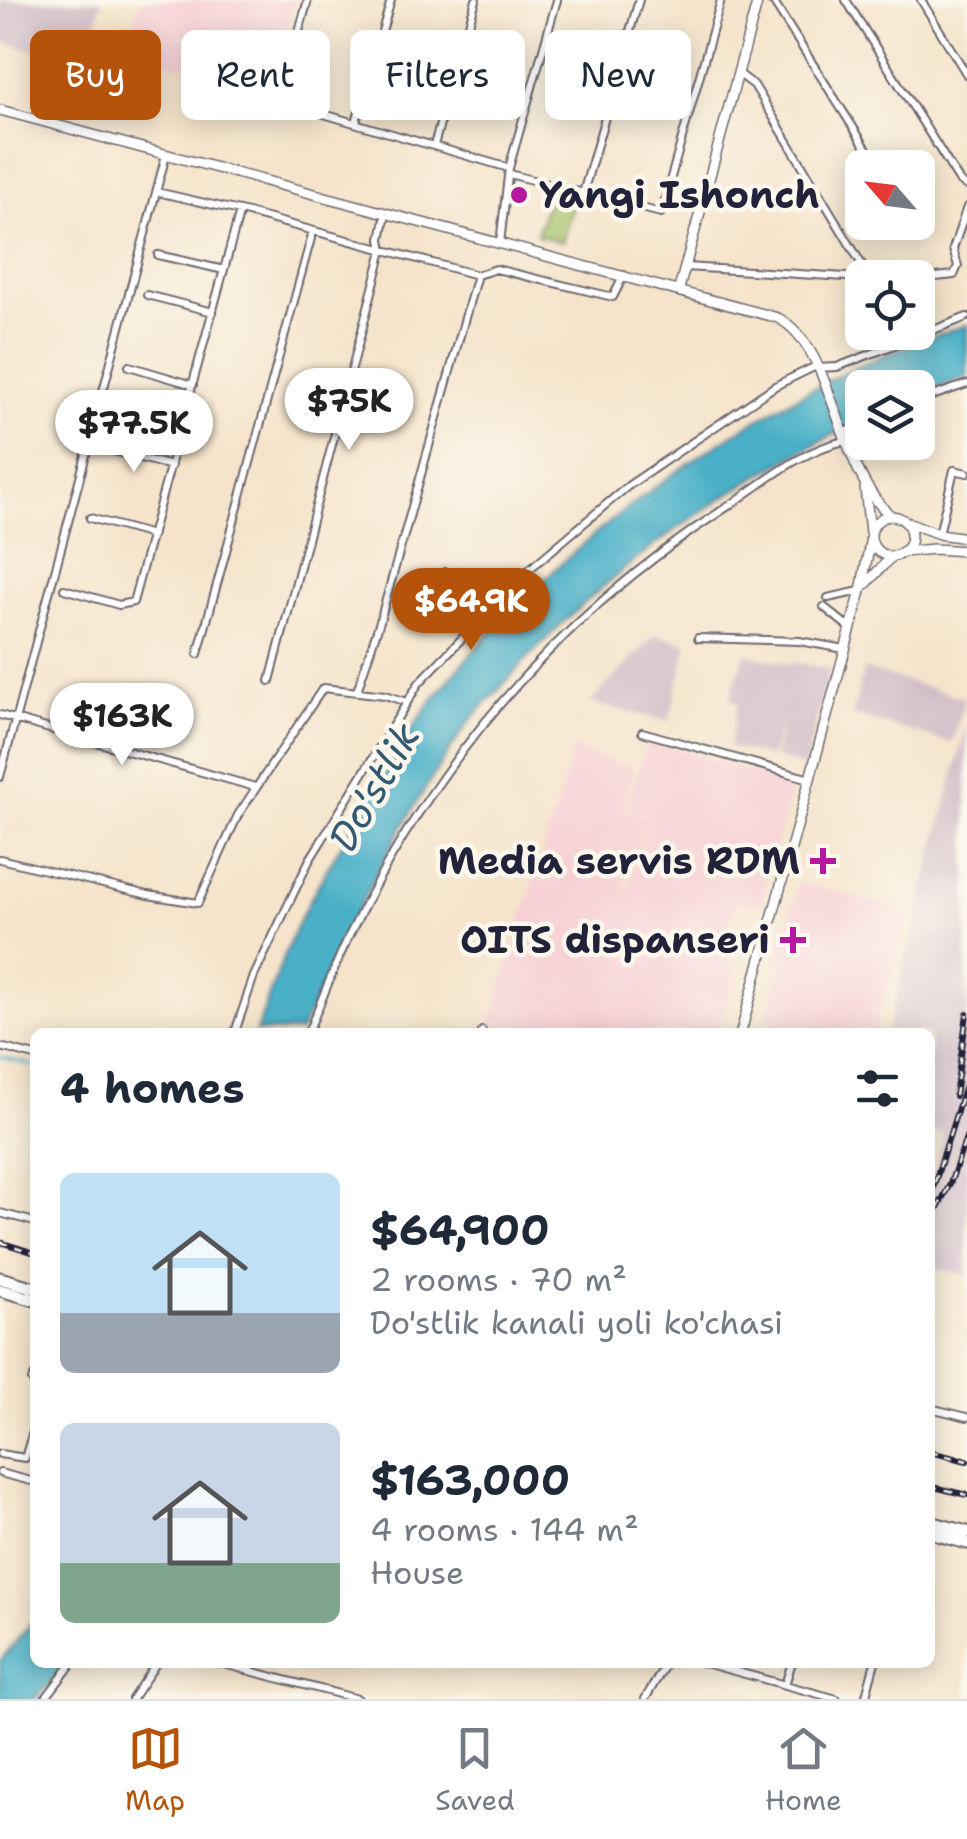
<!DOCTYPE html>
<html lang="en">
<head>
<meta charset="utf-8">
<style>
	body { margin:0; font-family:"Shantell Sans",sans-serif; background:#f6f6f7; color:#1f2937; height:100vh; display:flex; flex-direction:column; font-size:38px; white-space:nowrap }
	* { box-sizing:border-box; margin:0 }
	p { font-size:32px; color:#747a83 }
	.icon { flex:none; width:55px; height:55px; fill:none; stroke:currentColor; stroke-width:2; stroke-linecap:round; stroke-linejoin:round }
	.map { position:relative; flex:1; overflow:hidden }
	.sheet { position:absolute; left:30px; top:1028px; width:905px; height:640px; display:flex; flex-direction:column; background:#fff; border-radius:15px; box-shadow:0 5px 25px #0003 }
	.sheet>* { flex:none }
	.banner { position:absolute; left:30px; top:30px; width:908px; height:90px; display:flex; gap:20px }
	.needle { width:65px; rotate:298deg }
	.fabs { position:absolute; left:845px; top:150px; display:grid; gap:20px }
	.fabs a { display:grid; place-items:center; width:90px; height:90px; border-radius:15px; background:#fff; box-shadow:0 5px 25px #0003; font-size:50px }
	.price { position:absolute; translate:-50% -85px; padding:0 22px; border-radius:35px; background:#fff; color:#222; font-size:32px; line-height:65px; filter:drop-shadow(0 2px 5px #0008) }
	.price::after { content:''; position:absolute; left:50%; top:60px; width:30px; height:22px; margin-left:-15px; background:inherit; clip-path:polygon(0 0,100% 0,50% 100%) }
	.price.current { background:#b45309; color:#fff }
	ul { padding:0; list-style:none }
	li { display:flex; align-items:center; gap:30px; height:250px; padding:0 30px }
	li span { display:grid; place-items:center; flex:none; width:280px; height:200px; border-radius:15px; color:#555 }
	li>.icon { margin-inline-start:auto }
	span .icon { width:120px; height:120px; fill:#fffc; stroke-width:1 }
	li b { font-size:42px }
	h2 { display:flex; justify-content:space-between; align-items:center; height:120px; padding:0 30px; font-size:42px }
	.chip { padding:0 35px; border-radius:15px; background:#fff; box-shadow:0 5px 25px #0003; font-size:35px; line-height:90px }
	.chip.current { background:#b45309; color:#fff }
	.menu { display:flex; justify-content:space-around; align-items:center; height:140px; border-top:2px solid #e0e1e3; background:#fff; font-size:28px; color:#747a83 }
	.menu a { display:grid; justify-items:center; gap:5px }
	.menu .current { color:#b45309 }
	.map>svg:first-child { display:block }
	.built { fill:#f7cfd4 }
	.industrial { fill:#d2bdc8 }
	.green { fill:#a6c269; stroke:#647252; stroke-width:2.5 }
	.water { fill:#49b0c8; stroke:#366982; stroke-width:2.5 }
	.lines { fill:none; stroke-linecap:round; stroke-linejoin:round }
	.stream { stroke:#49b0c8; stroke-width:2.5 }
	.street-casing { stroke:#6c666d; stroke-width:10 }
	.secondary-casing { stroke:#6c666d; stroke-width:12 }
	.highway-casing { stroke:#6c666d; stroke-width:15 }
	.street { stroke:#fff; stroke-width:6 }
	.secondary { stroke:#fff; stroke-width:9 }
	.highway { stroke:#fff; stroke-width:11 }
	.rail-casing { stroke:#22223b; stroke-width:6 }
	.rail { stroke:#fbf7ec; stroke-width:2.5; stroke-dasharray:8; stroke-linecap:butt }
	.poi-dot { fill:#b5179e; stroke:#fbf7ec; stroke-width:4 }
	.labels { text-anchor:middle; stroke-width:9; stroke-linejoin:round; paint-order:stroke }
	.poi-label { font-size:38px; font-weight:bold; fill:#22223b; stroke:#fbf7ec; text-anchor:end }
	.water-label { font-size:40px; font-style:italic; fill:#325b73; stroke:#fbf7ec }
</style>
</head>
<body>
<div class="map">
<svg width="967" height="1699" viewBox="0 0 967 1699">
	<rect width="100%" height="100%" fill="#fbf7ec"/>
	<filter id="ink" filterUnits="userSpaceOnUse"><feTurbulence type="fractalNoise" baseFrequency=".01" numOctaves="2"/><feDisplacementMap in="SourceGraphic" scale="20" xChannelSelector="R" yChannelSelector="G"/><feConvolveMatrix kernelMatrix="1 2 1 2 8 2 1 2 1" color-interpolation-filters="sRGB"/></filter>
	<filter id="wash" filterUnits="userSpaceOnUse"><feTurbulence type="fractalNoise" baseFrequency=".0048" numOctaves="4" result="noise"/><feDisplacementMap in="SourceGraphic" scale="40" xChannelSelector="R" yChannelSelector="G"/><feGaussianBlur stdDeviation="2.25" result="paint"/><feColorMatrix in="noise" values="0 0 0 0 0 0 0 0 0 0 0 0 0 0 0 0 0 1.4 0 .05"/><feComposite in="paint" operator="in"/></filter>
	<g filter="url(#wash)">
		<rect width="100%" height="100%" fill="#f5e4cb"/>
		<path class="built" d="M140,0h155l-27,91 -142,-41z
			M648,740l145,44 -33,122 -22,-6 -18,47 13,5 -4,12 8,2 -19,66h-230l85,-283 61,20 -12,39 26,8 -24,71 3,2 23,-74 -24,-8z
			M799,882l112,29 -37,121h-72l-36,-12 16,-54 -7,-3z"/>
		<path class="industrial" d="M0,0h102l-18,64 -84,-23z
			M656,634l32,10 -19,77 -79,-18z
			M745,653l48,12 2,-3 35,7 -25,98 -31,-9 8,-43 -11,42 -42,-10 9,-44 -8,-4z
			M864,669l101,29 -13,45 -100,-28z
			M967,723v553l-37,-10v-79l13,-52 -13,-6v-97h-43z"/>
		<path class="green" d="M550,190l25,7 -13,45 -25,-7z"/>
		<path class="water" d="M967,325v52l-49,19v-8h-56v33c-129,60 -253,147 -349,253 -15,17 -32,33 -46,51 -68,97 -119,200 -167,307h-44c15,-39 28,-82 47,-119 25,-48 53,-93 81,-138 15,-23 28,-49 45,-70 127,-165 338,-319 538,-380z
			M35,1619v43l34,1 -34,36h-35v-38z"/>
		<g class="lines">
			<path class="stream" d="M0,1057l35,9"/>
		</g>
	</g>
	<g filter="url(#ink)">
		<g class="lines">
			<g class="street-casing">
				<path id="street" d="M308,0l-29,101 230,67
					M769,0l5,3 105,165
					M846,0l114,182 7,4
					M921,0l46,75
					M738,73l16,12 116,193
					M356,122l35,-122
					M434,145l42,-145
					M509,174l152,39 60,-213
					M157,192l87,20 233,63 19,-6 117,28 11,-22
					M583,193l56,-193
					M500,243l9,-75 48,-168
					M158,255l66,15
					M685,267l177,11
					M918,279l36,-4 4,-9 -5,-17 14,-42
					M147,295l66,17
					M129,366l64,19
					M817,368l20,-1 130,-50
					M918,401l49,-17
					M848,431l14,-7
					M106,449l65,17
					M954,470l13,3
					M90,518l62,17
					M939,534l15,-64
					M445,572c24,6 49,11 74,6
					M64,589l55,16 14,-3 107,-391
					M828,598l32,-7
					M824,607l27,22
					M698,638l101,3 46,8
					M198,654l115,-423
					M270,681l113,-431 -2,-11 5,-25
					M357,691l23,-70 97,-346
					M0,715l255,72
					M642,732l168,47
					M0,777l166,-622
					M0,859l148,36 50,8 40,-88 85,-127 62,7 22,7
					M235,1032l19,-56 55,-115 110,-178 107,-111 102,-86 147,-100 41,-20
					M308,1032c15,-34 28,-71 45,-104 86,-174 211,-316 374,-421 38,-25 74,-57 118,-66
					M481,1032l1,-1
					M0,1047l35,9
					M0,1213l35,9
					M35,1375l-3,5 3,6
					M930,1408l37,9
					M0,1454l25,4 10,-33
					M0,1473l35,9
					M216,1662l142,37
					M701,1662l136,37
					M785,1685l7,-23
					M45,1699l28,-37
					M132,1699l25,-37
					M645,1699l22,-37
					M865,1699l10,-37"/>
			</g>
			<g class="secondary-casing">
				<path id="secondary" d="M0,110l778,208c58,30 57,150 113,198
					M679,289l79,-289
					M865,488l5,44
					M871 536a20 20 0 1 1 40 0a20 20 0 1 1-40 0Z
					M907,522l32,12 28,4
					M902,552l32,-3 33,2
					M866,584l26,-28
					M741,1032l120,-441 10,-54"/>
			</g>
			<g class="highway-casing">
				<path id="highway" d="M0,1278l35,10
					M0,1290l35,10
					M930,1522l37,10
					M930,1533l37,10"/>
			</g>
			<use href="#street" class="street"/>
			<use href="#secondary" class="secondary"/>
			<use href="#highway" class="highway"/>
			<g class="rail-casing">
				<path id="rail" d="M955,1096l12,-82
					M930,1198l37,-119
					M930,1223l20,-39 17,-49
					M0,1242l35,11
					M930,1452l37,9
					M930,1486l37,9"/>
			</g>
			<use href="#rail" class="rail"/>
		</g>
	</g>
	<g class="poi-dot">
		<circle cx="519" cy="195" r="10"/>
		<path d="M818 846h10v10h10v10h-10v10h-10v-10h-10v-10h10z"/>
		<path d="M788 925h10v10h10v10h-10v10h-10v-10h-10v-10h10z"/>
	</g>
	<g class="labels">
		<g class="poi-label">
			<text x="539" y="208" text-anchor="start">Yangi Ishonch</text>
			<text x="800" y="874">Media servis RDM</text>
			<text x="770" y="953">OITS dispanseri</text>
		</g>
		<g class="water-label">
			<text transform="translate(374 787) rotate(-60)" y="14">Do'stlik</text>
		</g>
	</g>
</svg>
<div class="fabs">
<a><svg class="needle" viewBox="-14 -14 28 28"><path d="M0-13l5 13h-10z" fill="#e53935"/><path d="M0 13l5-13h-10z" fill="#747a83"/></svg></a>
<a><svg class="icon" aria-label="locate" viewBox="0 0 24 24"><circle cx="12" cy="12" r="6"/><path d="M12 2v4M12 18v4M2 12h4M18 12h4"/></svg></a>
<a><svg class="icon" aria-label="layers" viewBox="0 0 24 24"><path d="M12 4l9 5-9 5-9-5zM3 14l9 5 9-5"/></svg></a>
</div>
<b class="price" style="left:349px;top:453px">$75K</b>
<b class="price" style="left:134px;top:475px">$77.5K</b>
<b class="price current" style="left:471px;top:653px">$64.9K</b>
<b class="price" style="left:122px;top:768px">$163K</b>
<div class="banner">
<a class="chip current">Buy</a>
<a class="chip">Rent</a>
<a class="chip">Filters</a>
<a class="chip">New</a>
</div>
<section class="sheet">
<h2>4 homes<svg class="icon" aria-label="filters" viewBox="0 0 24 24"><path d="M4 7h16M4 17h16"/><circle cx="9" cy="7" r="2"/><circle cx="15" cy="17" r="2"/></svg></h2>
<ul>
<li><span style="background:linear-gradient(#bfe0f5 70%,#9aa5b1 0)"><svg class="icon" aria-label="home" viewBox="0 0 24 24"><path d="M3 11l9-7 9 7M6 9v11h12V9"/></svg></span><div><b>$64,900</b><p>2 rooms · 70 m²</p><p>Do'stlik kanali yoli ko'chasi</p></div></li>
<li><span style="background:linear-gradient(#c9d6e8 70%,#7fa58c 0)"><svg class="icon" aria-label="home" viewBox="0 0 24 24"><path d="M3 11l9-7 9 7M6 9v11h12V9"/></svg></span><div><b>$163,000</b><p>4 rooms · 144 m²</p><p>House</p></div></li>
</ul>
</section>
</div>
<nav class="menu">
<a class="current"><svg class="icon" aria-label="map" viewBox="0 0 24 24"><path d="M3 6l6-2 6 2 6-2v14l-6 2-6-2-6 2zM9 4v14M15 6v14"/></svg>Map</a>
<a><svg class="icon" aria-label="saved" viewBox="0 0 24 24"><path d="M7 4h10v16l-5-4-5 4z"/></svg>Saved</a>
<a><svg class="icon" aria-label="home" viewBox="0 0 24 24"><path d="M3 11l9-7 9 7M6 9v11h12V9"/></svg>Home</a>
</nav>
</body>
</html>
